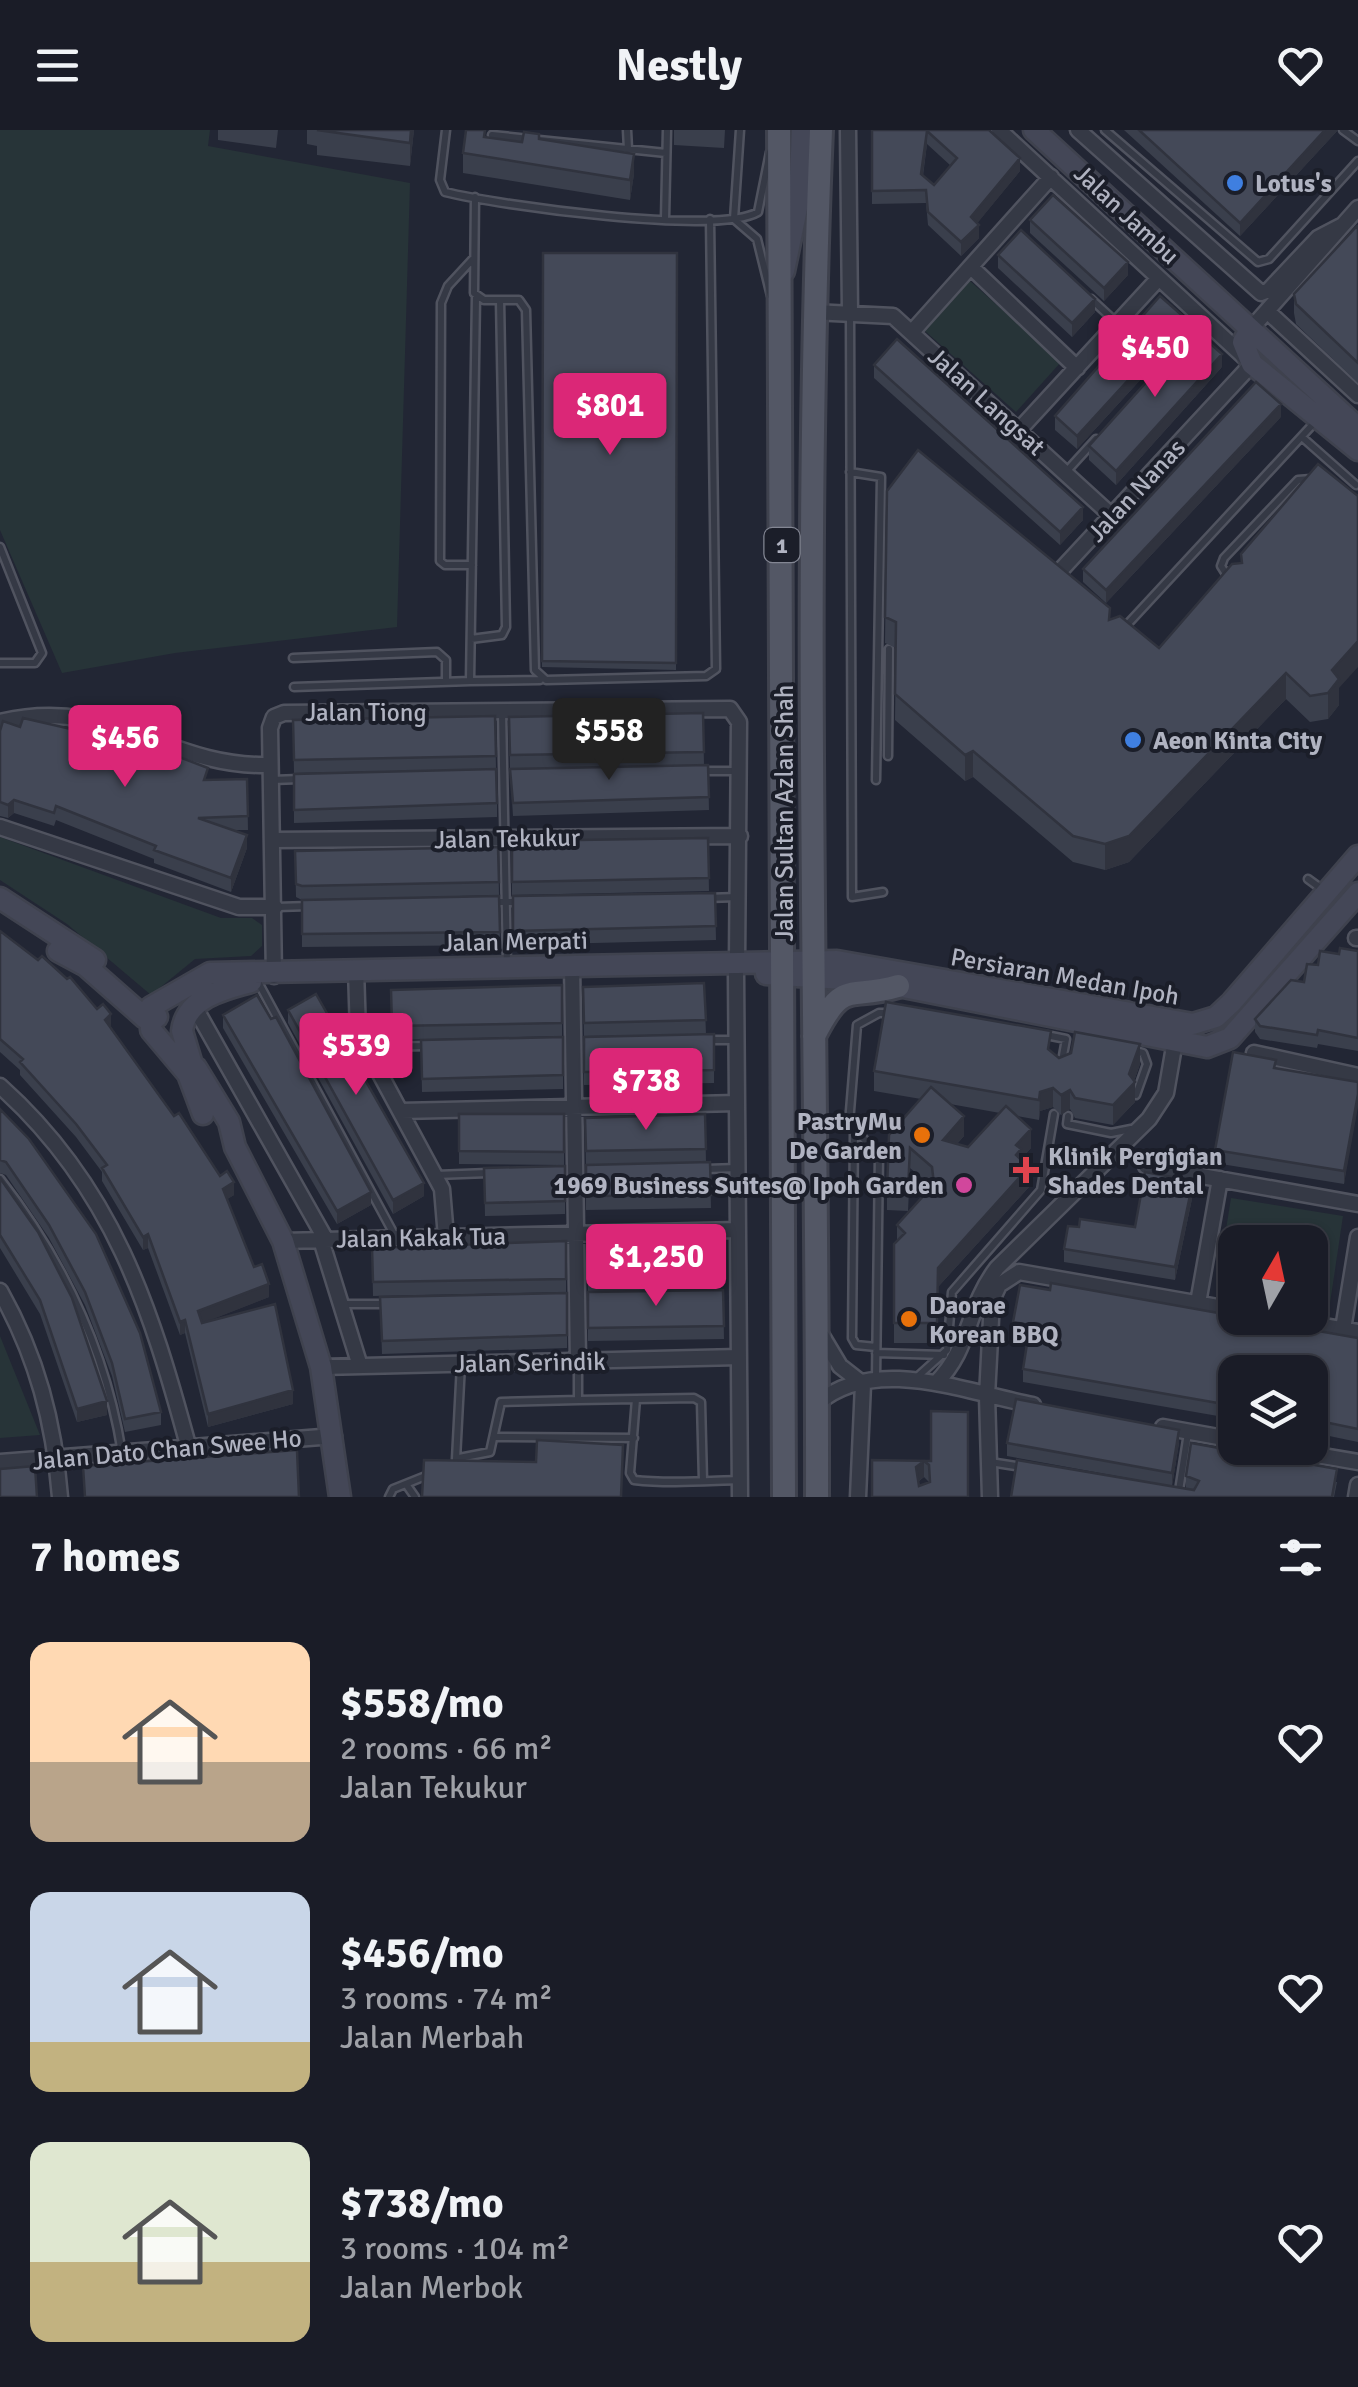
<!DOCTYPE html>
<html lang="en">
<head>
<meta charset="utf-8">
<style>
	body { margin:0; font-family:Signika,sans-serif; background:#23252f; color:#f1f3f6; height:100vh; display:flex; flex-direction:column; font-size:38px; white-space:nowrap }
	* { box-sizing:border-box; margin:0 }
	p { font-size:32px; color:#9fa1a7 }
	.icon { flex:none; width:55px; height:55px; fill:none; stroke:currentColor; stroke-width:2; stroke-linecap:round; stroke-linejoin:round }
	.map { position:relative; height:1367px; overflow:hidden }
	.details { display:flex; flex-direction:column; background:#1a1c27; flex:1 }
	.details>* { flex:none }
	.needle { width:65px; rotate:9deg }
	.controls { position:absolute; left:1218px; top:1095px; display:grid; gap:20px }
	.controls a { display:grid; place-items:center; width:110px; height:110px; border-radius:20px; background:#1a1c27; box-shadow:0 2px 8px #0004,0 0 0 2px #383a44; font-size:50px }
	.price { position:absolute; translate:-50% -85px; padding:0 22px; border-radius:10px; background:#db2777; color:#fff; font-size:32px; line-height:65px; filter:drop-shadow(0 2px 5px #0008) }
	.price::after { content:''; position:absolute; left:50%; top:60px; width:30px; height:22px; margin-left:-15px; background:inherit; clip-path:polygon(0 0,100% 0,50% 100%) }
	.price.selected { background:#222; color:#fff }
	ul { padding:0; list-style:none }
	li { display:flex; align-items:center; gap:30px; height:250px; padding:0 30px }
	li span { display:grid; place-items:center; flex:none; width:280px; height:200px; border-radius:20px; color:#555 }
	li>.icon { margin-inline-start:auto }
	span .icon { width:120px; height:120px; fill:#fffc; stroke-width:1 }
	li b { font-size:42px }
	h2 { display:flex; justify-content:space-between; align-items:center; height:120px; padding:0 30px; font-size:42px }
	header { display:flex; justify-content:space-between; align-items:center; height:130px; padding:0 30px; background:#1a1c27; font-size:45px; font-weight:700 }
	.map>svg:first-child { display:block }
	.green { fill:#273438 }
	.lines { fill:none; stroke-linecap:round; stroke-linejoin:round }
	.lane-casing { stroke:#50535f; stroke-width:11 }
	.street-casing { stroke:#50535f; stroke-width:19 }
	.secondary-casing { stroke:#3f424e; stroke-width:25 }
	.primary-casing { stroke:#3f424e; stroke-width:28 }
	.lane { stroke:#353945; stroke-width:6 }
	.street { stroke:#353945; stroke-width:14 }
	.secondary { stroke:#444757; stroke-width:20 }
	.primary { stroke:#535765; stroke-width:22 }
	.wall { fill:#3a3f4c; fill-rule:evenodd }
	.shaded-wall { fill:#30333e }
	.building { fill:#444958; stroke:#30333e; stroke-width:2.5; fill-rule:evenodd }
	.shop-dot { fill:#3f7fe0; stroke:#1b1e29; stroke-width:4 }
	.food-dot { fill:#e8710a; stroke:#1b1e29; stroke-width:4 }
	.health-dot { fill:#e0444e; stroke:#1b1e29; stroke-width:4 }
	.hotel-dot { fill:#d1479c; stroke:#1b1e29; stroke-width:4 }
	.labels { text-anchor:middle; stroke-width:8; stroke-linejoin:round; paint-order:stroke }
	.shield { fill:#1b1e29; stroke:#838693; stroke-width:2.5 }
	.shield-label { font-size:22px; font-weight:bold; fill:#b0b3c1 }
	.poi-label { font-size:25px; font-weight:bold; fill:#b0b3c1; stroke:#1b1e29; text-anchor:start }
	.street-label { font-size:25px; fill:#b0b3c1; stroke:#1b1e29 }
</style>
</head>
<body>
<header><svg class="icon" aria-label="menu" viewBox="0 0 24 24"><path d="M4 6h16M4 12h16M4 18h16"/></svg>Nestly<svg class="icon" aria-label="heart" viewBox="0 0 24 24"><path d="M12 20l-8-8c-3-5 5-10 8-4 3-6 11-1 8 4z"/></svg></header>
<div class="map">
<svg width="1358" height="1367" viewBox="0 0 1358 1367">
	<rect width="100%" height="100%" fill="#222634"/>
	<path class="green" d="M0,0h210l-2,16 202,37 -13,444 -222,26 -113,20 -62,-143z
		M970,151l91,81 -45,50 -91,-81z
		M0,707l221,81h31l10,7v21l-11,10 -56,3 -44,36 -84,-71 -67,-44z
		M1231,1068l112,18 -14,94 -19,-3v-65h-75v53l-19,-3z
		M0,1206l40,99 -40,3z"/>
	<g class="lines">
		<g class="lane-casing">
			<path id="lane" d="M446,0l-6,50 5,12c52,13 273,44 313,20l12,-60
				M627,0l1,19
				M1105,0l153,132 11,-3 89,-98
				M1343,0l15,11
				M492,5l174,18
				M475,67l-1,96 10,7h35l7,10 9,360 11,10 160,-4 10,-7 -6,-450
				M665,89l2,-89
				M734,89l6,-89
				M735,90l22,19 14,57
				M476,167l-6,384 70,-1
				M1091,169l27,25
				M850,183l2,584 31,-5
				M1303,308l53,47
				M850,342l31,5 -5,303
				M1065,343l31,-34
				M0,417l42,106 -7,10h-35
				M472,435h-27l-5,-4 1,-258 7,-17 24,-26
				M1228,447l-7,-11 3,-8 74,-78 13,-1
				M1124,498l192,-207
				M471,509l31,-4 4,-8 -6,-327
				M293,528l144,-6 9,8v21
				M294,557l176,-6
				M502,583l5,252
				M888,626l1,-107
				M702,641h37
				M272,650l28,-1
				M1308,749l15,11
				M706,768l32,-1
				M492,772h27
				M277,777l32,-1
				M258,852l137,254
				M1046,905l20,4 -4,22
				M707,910h27
				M367,917l62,-1
				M1135,921l8,2 4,11 -11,31
				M1068,986l-1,8 44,9 20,-4
				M854,1003l-2,205 4,7 20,2
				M706,1039l32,-1
				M436,1045l52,-2
				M0,1049c63,81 106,172 122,274
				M343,1174h42
				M876,1223l68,2
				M876,1248l3,-223 -30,-32 8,-98 22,-12h11
				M916,1248l31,-28 5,-58 89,-102 13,-76
				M578,1270l58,-1
				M496,1307l138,1
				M459,1328l31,-6 11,-50 77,-2v-39
				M456,1329l5,-95
				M990,1332l32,5
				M703,1351l-2,-79 -7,-4 -58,1 -6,74 4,7c35,4 71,1 105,0
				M408,1357l7,10
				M389,1367l4,-8 35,-14
				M1178,1367l10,-64"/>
		</g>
		<g class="street-casing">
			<path id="street" d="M848,0l2,182
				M999,0l253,234 -192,207
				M1078,0l183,163 8,-3 49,-52 25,-13
				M971,137l106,101
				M1267,181l91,84
				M813,182l80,4 219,200
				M1250,200l108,-122
				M912,202l139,-155
				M1019,300l140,-152
				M0,592c113,-27 166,46 270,43
				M0,697l239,80h36
				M273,710l467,-4
				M1356,808h2
				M572,835l6,396
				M356,839l2,64 84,156 4,48
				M736,844l4,523
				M274,846l-4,-248 4,-11 10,-4 446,-4 9,13 -2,240
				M194,876l132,234
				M1254,923l104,23
				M0,956c113,101 151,222 189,363
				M401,981l336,-8
				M1146,1036l212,38
				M321,1110l39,126
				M283,1111l455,-11
				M0,1161c37,66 54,131 60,206
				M1198,1173l22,-124
				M1278,1188l80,14
				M1343,1199l15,-92
				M822,1206l18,30 23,18
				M321,1237l418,-10
				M936,1253c35,-35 30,-74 61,-115l152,-149 17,-26 9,-52
				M818,1273c57,-49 150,-10 215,2
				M1163,1297l72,13
				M1276,1318l82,14
				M0,1332l334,-26
				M858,1367l5,-113
				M990,1367l-3,-101 5,-96 7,-15 20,-13 216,38
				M1356,1367l2,-12"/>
		</g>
		<g class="secondary-casing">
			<path id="secondary" d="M1034,0l324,298
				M784,141l15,-72 3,-69
				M1250,200l-7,12 9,22 106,86
				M0,768l95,62
				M58,821l28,15 59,52 12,-1
				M766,844l107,7 334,66 23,-9 128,-145
				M191,931l-9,-30c4,-33 42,-42 69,-49
				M196,938l33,54 6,25 48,94 38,126 19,130
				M203,984l-15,-40 -37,-44v-23l59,-34 627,-12 356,63 23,-7 16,-15 126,-146"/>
		</g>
		<g class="primary-casing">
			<path id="primary" d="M779,0l5,1367
				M814,906c30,-59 34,-35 84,-50
				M817,1367c1,-456 -15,-911 4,-1367"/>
		</g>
		<use href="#lane" class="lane"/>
		<use href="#street" class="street"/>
		<use href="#secondary" class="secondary"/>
		<use href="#primary" class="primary"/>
	</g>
	<path class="wall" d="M218,0h60l-2,18 -58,-8z
		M307,0h107l-4,36 -93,-11v-9l-10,-2z
		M674,0h51l-1,18 -50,-3z
		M872,0h117l31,41 -43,52 2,15 -18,18 -33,-31 -2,-22 -54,1zM927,14l24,22 -17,19 -11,-9z
		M1124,0h214l-98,106z
		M486,8l36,4 17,-3 95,35 -4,26 -167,-27v-20z
		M1030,90l98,55 -24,26 -74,-68z
		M1358,96v157l-62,-59 -2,-11v-19z
		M543,123h134l-1,417 -134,-3z
		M998,125l97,57 -23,25 -74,-69z
		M1185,201l-108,118 -22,-19v-14z
		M874,235l209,155 -23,25 -186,-167z
		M1222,237l-106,118 -27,-25v-14z
		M1281,287l-175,186 -23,-21v-13z
		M887,361l272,157 82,-85v-9l98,134v17l-11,14 -18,3 -24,-23 -157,163 -24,8 -32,-8 -100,-85 -8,4 -70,-61 1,-72 -11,-5z
		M703,583l1,52 -194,4 -1,-52z
		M495,586l1,53 -202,4 -1,-53z
		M20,597l188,53 39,-1 1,51h-16l15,18 -16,44 -77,-29v-4l-98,-39 -2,6 -40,-13 -6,5 -8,-2v-85z
		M708,635l1,45 -196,6 -3,-47z
		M294,644l203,29v14l-203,6z
		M708,708l1,53 -197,4v-54z
		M498,717l1,48 -197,5 -6,-3 -1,-46z
		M715,763l1,47 -203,5v-49z
		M499,766l1,49 -198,2v-47z
		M0,801l111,96 63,89 60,79 -7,4 27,68 15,30 -67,26 91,81 -85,23 -23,-94 -5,2 -32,-87 -5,2 -41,-69v-9l-26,-35 -56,-62v-5l-20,-18z
		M1358,821v100l-40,-7 -1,4 -57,-9 -5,-7v-13l49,-37 14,-17 21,-11z
		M704,853l2,51 -122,2 -1,-49z
		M562,855v51l-170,4 -1,-50z
		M288,880l136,186 -31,18 -105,-191z
		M223,885l148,190 -34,19 -114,-196z
		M714,904v49l-130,2v-48z
		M563,907v52l-141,3 -1,-52z
		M1051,921l8,7 81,6 -6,17 1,21 -22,23 -38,-7 -5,-9 -9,6 -8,-8 -13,4 -1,9 -22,-4 14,32 -10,11 8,28 -91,100 -1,56h-43v-99l3,-2v-17l35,-39 -22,-18 -2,43 -21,-1v-20l34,-91 -47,-8v-20zM950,974l50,9 -32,34 -11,-3 7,-8z
		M1276,939l82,13 -14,102 -129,-21v-13z
		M0,979l161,303v13l-36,7 -13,-56 -27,-71 -36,-67 -43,-63 -6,-2z
		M459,984h105v51l-105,-1z
		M705,984l1,48 -120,3 -1,-47z
		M710,1032l1,46 -125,2v-45z
		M565,1036v48l-80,2 -1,-48z
		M0,1048l107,237 -30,7 -37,-108 -40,-66z
		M1193,1064l-18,86 -111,-18v-13l15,-22h56z
		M708,1107l2,52 -122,3 -1,-51z
		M566,1111v51l-193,4 -1,-48z
		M723,1160l1,49 -136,2v-49z
		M567,1163v55l-185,6 -2,-57z
		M1013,1192l345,16v104l-48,-10v-60h-75v47l-212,-37v-13l5,-31 -15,-3z
		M1007,1313h172l-7,43 -165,-30z
		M872,1330l59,1 37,36h-96zM924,1347l5,5 -10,4 -1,-4z
		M1186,1346l151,6 -3,15h-323l175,-8z"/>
	<path class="shaded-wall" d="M411,0h3l-4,36v-23z
		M1325,0h13l-98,106v-13z
		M927,1v13l-6,43v-13z
		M634,24v20l-4,26v-20z
		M1020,28v13l-49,60v-14z
		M979,95v13l-18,18v-14z
		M1128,132v13l-24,26v-13z
		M1095,169v13l-23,25v-14z
		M1185,188v13l-108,118v-13z
		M1222,224v13l-106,118v-14z
		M1281,274v13l-175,186v-13z
		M1083,377v13l-23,25v-13z
		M1358,511v26l-19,21v17l-11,14v-26l4,-23z
		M1286,543v26l-157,163 -24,8v-26z
		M973,621v26l-8,4v-26z
		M14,670v13l-6,5v-13z
		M247,705v13l-16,44v-14z
		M111,884v13l-6,6v-13z
		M1140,914v20l-7,20 2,-2v20l-22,23v-20l16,-31z
		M1053,958v19l-13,4 -1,9 1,-28z
		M1070,960v19l-9,6v-20z
		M1358,964v13l-14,77v-13z
		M964,986v20l-21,23v-19z
		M1031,999v19l-10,11 -5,15v-29z
		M1029,1037v20l-91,100 -1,56 1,-75z
		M1193,1051v13l-18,86v-13z
		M234,1052v13l-11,7v-13z
		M424,1053v13l-31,18v-14z
		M371,1062v13l-34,19v-13z
		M148,1104v14l-5,2v-13z
		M269,1154v13l-71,28v-14z
		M185,1190v13l-5,2v-13z
		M293,1260v14l-85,23v-13z
		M107,1271v14l-30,7v-13z
		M1179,1300v13l-7,43v-13z
		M924,1331v16l-8,6v-16z"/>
	<path class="building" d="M317,0h94l-1,13z
		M466,0h19l-1,7 38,5 2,-10 15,2v5l95,15 -4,26 -167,-27z
		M872,0h117l31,28 -49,59 8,8 -18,17 -33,-30 -2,-22 -54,1zM927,1l30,27 -23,27 -13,-11z
		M1139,0h186l-85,93z
		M1053,65l75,67 -24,26 -74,-68z
		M1357,96h1v137l-62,-59 -2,-10z
		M1021,100l74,69 -23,24 -74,-68z
		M543,123h134l-1,410 -134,-2z
		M1160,166l25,22 -108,118 -22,-20z
		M1194,199l28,25 -106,117 -27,-25z
		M897,209l186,168 -23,25 -186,-167z
		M1256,252l25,22 -175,186 -23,-21z
		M918,320l192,158 -1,12 11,-4 39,32 73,-84 10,-1 -1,-9 77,-90 40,32v145l-26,29 7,9 -11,14 -18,3 -24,-23 -157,163 -24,8 -32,-8 -100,-85 -8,4 -70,-61 1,-72 -11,-5 2,-126z
		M703,583l1,39 -194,3 -1,-38z
		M495,586l1,40 -202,4 -1,-40z
		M23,588l61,14 3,-10 121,46 -4,12 43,-1 1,37 -50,2 49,17 -16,43 -77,-28 2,-4 -100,-40 -2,7 -40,-13 -6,5 -8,-3v-71l3,-10 17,6z
		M708,635l1,32 -196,6 -3,-34z
		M496,639l1,34 -203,7v-36z
		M708,708l1,40 -197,4v-41z
		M498,717l1,35 -197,4 -6,-2 -1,-33z
		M715,763l1,33 -203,5v-35z
		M499,766l1,36 -198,2v-34z
		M0,801l38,29 4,-4 25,23 3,-2 27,32 6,-5 8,10 -6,6 69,96 5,-3 41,63 7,-5 7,11 -11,7 31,78 8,-3 7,20 -71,27 4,12 73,-19 18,86 -85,24 -23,-94 -5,2 -32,-88 -5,3 -41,-69 5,-3 -31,-41 -56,-62 3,-3 -23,-20z
		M1340,818l18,3v87l-40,-8 -1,5 -57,-9 -5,-7 36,-39 13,2 3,-18 11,1 2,-14 19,3z
		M704,853l2,37 -122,3 -1,-36z
		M562,855v38l-170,3 -1,-36z
		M316,864l108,189 -31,17 -105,-190z
		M257,865l14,24 5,-2 95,175 -34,19 -114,-196z
		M886,872l165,29 -3,18 11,9 12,-5 4,-21 65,12 -11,30 6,8 -22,23 -38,-7 -5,-8 -9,5 -8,-7 -13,4 -1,8 -165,-29z
		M714,904v36l-130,2v-35z
		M563,907v38l-141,4 -1,-39z
		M1233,922l43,8 -2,8 84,14v12l-14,77 -129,-21z
		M931,957l33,29 -21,24 25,7 38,-41 25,23 -15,16 5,4 -5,6 13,12 -91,101 -1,55h-43v-79l11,-11 -8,-8 37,-41 -2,-17 -22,-19 -2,43 -21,-1 2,-55z
		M0,979l29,30 67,95 44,99 21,79 -36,7 -13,-56 -27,-71 -36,-67 -43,-63 -6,-2z
		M459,984h105v38l-105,-1z
		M705,984l1,35 -120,2 -1,-33z
		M710,1032l1,33 -125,1v-31z
		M565,1036v35l-80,2 -1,-35z
		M1145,1042l48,9 -18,86 -111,-18 4,-23 11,1 1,-8 55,8z
		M0,1048l38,54 34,66 35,103 -30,8 -37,-109 -40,-65z
		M708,1107l2,39 -122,2 -1,-37z
		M566,1111v38l-193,3 -1,-34z
		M1051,1153l184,33v2h10l113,20v91l-48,-10v-47h-75v34l-212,-37 7,-44 -17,-3 7,-37 30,5z
		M723,1160l1,36 -136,2v-36z
		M567,1163v42l-185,6 -2,-44z
		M1016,1269l163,31 -7,43 -165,-30z
		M931,1281l37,1v85h-96v-37l59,1zM924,1331l5,4 1,17 -11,4 -3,-19z
		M537,1310l86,5 -2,52h-199l2,-37 112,2z
		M1191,1313l146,26 -5,28h-321l6,-37 177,30 5,-9 -13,-5z
		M297,1320l2,47h-214l-2,-31z
		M35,1336l2,31h-37v-28z"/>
	<g class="shop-dot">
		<circle cx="1235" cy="53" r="10"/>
		<circle cx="1133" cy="610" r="10"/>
	</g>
	<g class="food-dot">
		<circle cx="922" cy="1005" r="10"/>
		<circle cx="909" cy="1189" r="10"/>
	</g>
	<path class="health-dot" d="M1021 1025h10v10h10v10h-10v10h-10v-10h-10v-10h10z"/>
	<circle class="hotel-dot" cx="964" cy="1055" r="10"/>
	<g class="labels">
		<rect class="shield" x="764.5" y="398" width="35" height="34" rx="8"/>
		<g class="shield-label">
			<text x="782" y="423">1</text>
		</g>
		<g class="poi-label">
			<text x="1255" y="62">Lotus's</text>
			<text x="1153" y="619">Aeon Kinta City</text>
			<text x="902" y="1000" text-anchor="end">PastryMu<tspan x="902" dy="29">De Garden</tspan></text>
			<text x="1048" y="1035">Klinik Pergigian<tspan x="1048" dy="29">Shades Dental</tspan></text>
			<text x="944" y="1064" text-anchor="end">1969 Business Suites@ Ipoh Garden</text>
			<text x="929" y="1184">Daorae<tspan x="929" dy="29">Korean BBQ</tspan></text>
		</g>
		<g class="street-label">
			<text transform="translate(1127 84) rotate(43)" y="9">Jalan Jambu</text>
			<text transform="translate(987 271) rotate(42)" y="9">Jalan Langsat</text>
			<text transform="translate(1136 360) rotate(-47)" y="9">Jalan Nanas</text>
			<text x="366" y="591">Jalan Tiong</text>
			<text transform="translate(784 683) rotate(-90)" y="9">Jalan Sultan Azlan Shah</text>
			<text transform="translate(507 708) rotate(-1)" y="9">Jalan Tekukur</text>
			<text transform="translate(515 811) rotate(-1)" y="9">Jalan Merpati</text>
			<text transform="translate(1065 846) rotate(10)" y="9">Persiaran Medan Ipoh</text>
			<text transform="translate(421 1107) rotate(-1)" y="9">Jalan Kakak Tua</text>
			<text transform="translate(530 1232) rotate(-1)" y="9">Jalan Serindik</text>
			<text transform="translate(167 1319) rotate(-5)" y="9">Jalan Dato Chan Swee Ho</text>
		</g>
	</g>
</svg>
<div class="controls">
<a><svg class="needle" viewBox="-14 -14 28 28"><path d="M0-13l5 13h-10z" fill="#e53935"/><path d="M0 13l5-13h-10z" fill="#9fa1a7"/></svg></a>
<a><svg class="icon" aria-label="layers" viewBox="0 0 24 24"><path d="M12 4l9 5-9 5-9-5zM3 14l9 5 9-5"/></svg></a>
</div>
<b class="price" style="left:1155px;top:270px">$450</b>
<b class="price" style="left:610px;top:328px">$801</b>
<b class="price selected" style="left:609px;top:653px">$558</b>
<b class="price" style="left:125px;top:660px">$456</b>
<b class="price" style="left:356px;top:968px">$539</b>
<b class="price" style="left:646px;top:1003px">$738</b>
<b class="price" style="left:656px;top:1179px">$1,250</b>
</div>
<section class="details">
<h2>7 homes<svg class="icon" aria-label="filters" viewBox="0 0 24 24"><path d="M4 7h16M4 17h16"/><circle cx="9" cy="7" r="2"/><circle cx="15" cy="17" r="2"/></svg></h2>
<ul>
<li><span style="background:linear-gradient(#ffd9b3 60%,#b9a48a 0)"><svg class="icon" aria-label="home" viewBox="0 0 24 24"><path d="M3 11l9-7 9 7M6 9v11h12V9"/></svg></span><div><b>$558/mo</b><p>2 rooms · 66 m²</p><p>Jalan Tekukur</p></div><svg class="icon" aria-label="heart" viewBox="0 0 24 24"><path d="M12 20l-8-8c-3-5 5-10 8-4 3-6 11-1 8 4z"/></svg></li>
<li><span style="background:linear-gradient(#c9d6e8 75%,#c2b280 0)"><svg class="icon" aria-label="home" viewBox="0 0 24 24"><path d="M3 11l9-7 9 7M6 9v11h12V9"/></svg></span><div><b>$456/mo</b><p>3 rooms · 74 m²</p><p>Jalan Merbah</p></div><svg class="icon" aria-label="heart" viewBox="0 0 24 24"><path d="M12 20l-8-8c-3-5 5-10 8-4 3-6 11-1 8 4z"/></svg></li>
<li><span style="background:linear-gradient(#dfe7d0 60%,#c2b280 0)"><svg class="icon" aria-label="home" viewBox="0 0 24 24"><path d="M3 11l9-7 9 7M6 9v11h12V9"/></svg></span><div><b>$738/mo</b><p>3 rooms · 104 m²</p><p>Jalan Merbok</p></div><svg class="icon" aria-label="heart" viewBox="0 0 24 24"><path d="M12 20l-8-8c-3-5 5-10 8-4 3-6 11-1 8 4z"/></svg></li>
</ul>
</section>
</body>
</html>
